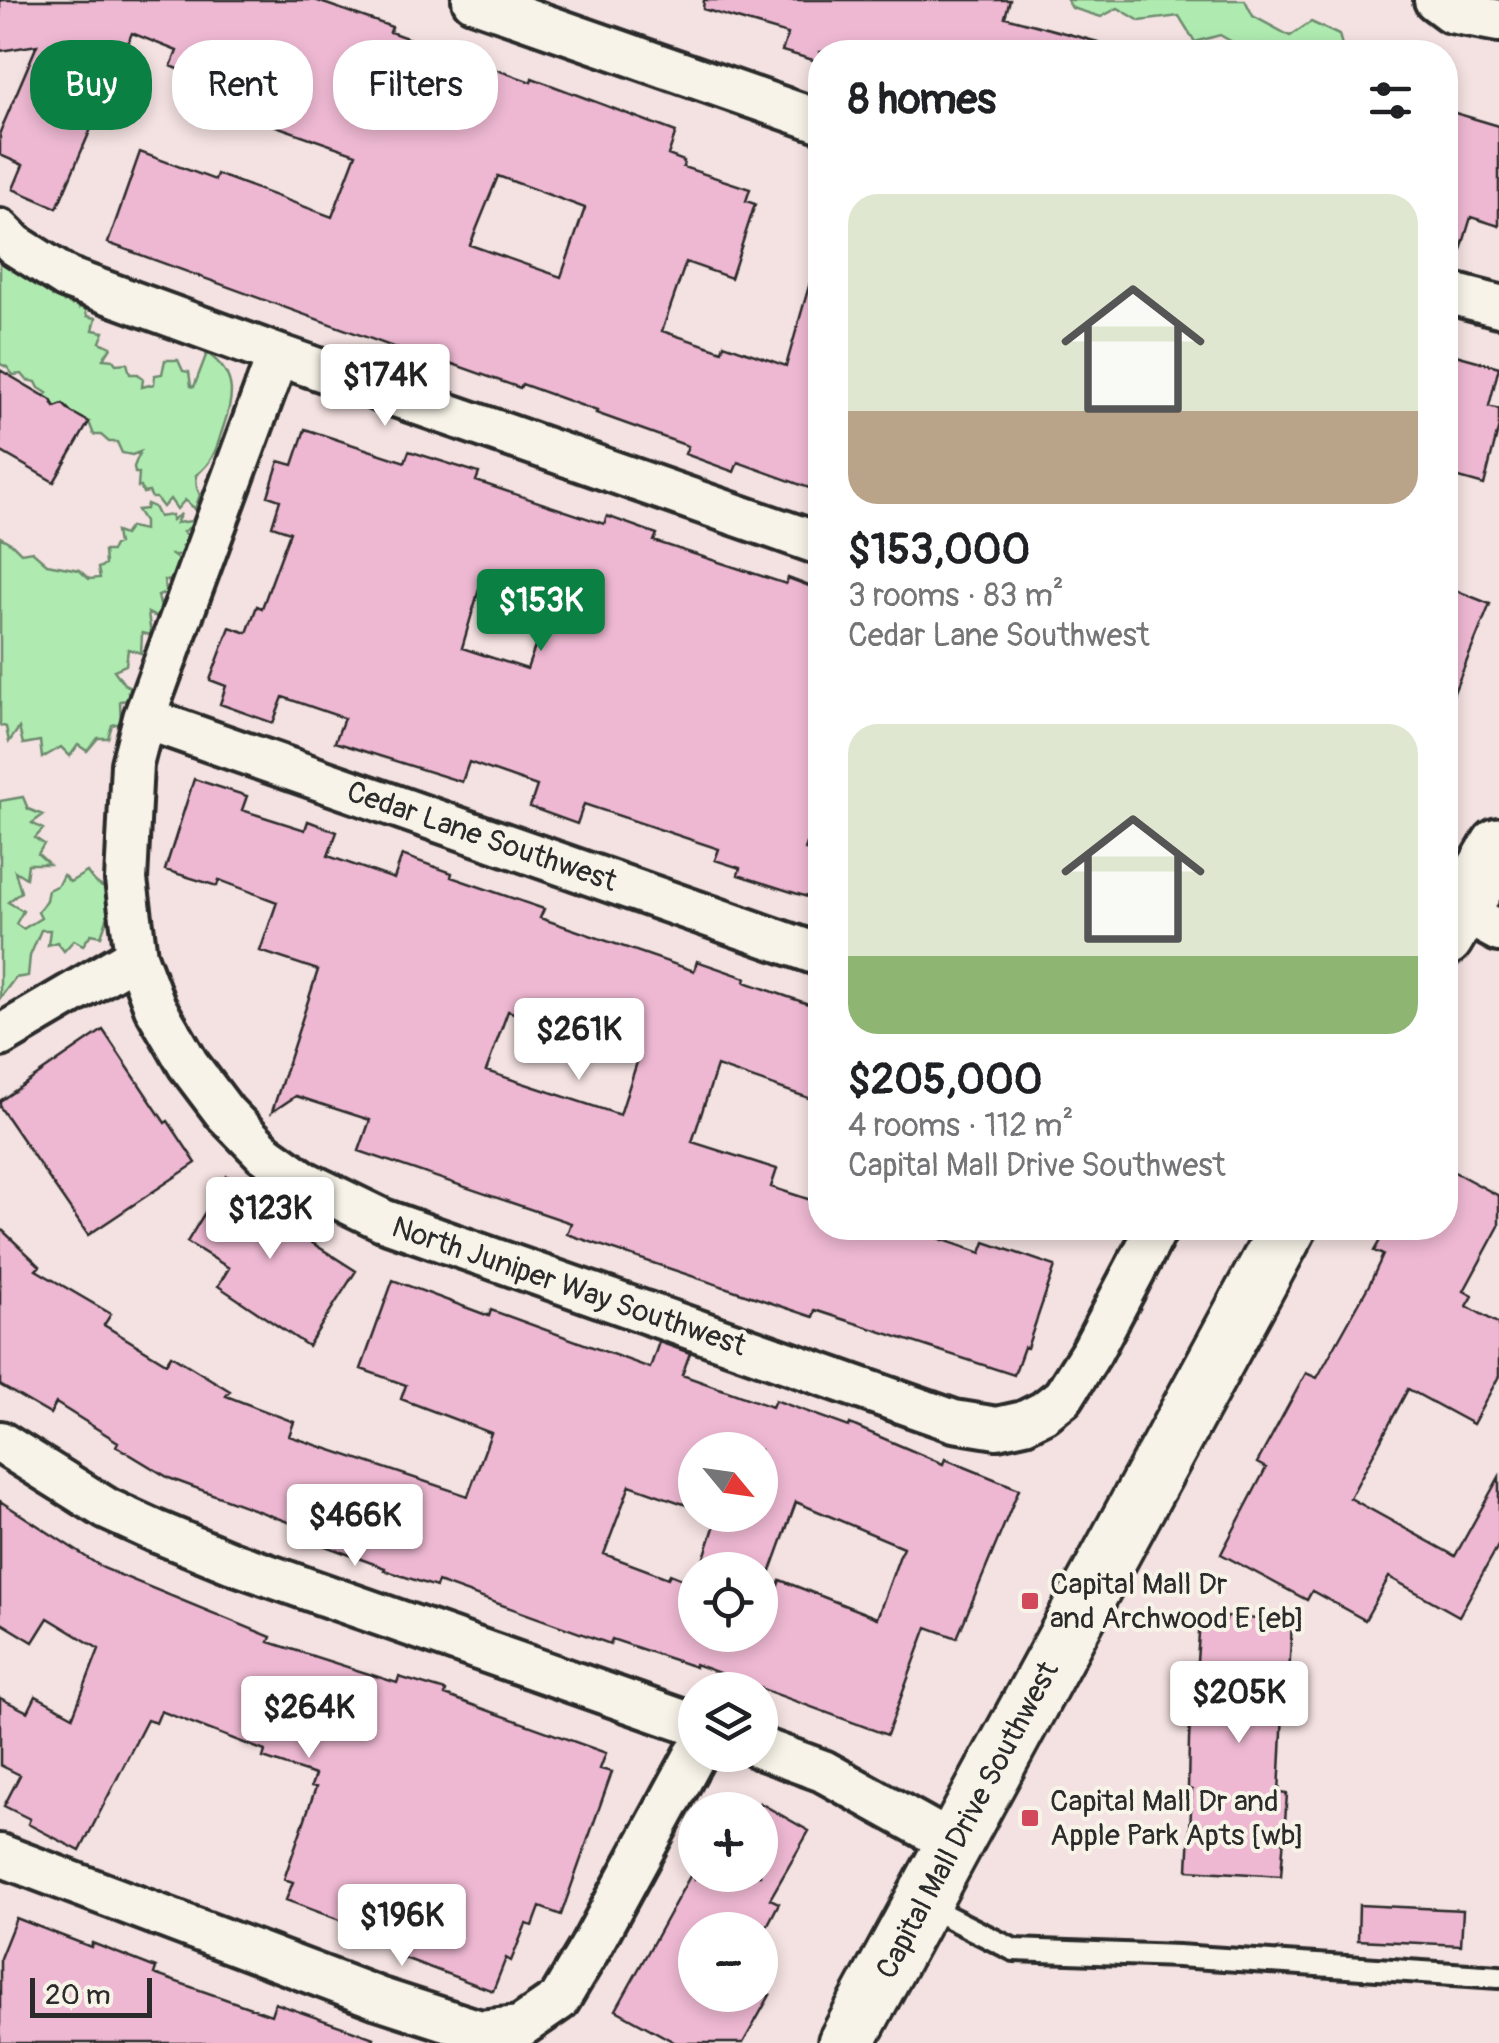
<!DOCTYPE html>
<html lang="en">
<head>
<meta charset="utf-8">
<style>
	body { margin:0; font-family:Pangolin,sans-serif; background:#f6f6f6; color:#202124; height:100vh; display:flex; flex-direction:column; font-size:38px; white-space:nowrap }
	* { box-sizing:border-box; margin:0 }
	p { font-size:32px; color:#757577 }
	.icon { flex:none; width:55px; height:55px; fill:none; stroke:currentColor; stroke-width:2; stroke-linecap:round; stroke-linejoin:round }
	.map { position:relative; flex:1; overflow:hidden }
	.drawer { position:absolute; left:808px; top:40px; width:650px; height:1200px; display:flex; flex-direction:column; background:#fff; border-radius:40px; box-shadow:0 5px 15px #0003 }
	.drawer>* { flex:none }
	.guide { position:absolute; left:30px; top:40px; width:628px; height:90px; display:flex; gap:20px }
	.needle { width:65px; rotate:119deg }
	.fabs { position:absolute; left:678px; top:1432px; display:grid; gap:20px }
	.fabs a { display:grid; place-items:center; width:100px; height:100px; border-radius:50%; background:#fff; box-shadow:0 5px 15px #0003; font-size:50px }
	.scale { position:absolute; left:30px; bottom:25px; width:122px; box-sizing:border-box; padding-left:10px; border:5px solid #2b2b2b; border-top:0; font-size:28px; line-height:35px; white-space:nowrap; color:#2b2b2b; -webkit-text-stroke:8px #f7f3e8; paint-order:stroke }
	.price { position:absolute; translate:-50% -85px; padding:0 22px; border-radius:10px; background:#fff; color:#222; font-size:32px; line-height:65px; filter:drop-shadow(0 2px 5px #0008) }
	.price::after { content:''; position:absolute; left:50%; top:60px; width:30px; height:22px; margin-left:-15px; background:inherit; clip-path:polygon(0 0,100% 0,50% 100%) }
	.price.active { background:#0b8043; color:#fff }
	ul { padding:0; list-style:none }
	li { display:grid; align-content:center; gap:20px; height:530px; padding:0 40px }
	li span { display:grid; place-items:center; height:310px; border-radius:30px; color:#555 }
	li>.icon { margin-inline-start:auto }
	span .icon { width:180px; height:180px; fill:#fffc; stroke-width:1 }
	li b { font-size:42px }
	h2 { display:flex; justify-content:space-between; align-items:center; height:120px; padding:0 40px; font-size:42px }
	.pill { padding:0 35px; border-radius:40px; background:#fff; box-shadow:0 5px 15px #0003; font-size:35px; line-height:90px }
	.pill.active { background:#0b8043; color:#fff }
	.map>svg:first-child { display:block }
	.green { fill:#afebb1; stroke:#6d8b6e; stroke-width:2.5 }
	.building { fill:#eeb8d2; stroke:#2b2b2b; stroke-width:2.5; fill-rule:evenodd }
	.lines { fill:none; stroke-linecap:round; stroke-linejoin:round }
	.lane-casing { stroke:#2b2b2b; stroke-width:28 }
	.street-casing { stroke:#2b2b2b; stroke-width:48 }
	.secondary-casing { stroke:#2b2b2b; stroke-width:62 }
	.lane { stroke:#f7f3e8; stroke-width:20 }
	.street { stroke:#f7f3e8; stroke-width:40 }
	.secondary { stroke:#f7f3e8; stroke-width:55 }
	.poi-dot { fill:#d1495b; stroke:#f7f3e8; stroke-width:4 }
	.labels { text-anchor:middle; stroke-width:8; stroke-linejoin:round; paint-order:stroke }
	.street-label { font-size:30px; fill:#2b2b2b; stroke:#f7f3e8 }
	.poi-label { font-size:30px; fill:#2b2b2b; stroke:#f7f3e8; text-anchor:start }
</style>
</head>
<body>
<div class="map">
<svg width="1499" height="2043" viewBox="0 0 1499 2043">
	<rect width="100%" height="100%" fill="#f4e1e1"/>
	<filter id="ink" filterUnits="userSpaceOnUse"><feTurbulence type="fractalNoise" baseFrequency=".01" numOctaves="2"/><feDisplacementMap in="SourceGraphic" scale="20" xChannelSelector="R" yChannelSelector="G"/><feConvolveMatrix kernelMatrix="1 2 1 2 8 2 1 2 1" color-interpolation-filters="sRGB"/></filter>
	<g filter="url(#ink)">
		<path class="green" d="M1067,0h178l8,16 37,20 21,-14 28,13 5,17h-51l-1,-3 -32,-5 -12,7 -28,-16 -25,7 -16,-26 -39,5 -22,-13 -17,9 -29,-9z
			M0,225l58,63 -5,9 11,1v4l7,-3 1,6 5,-4 2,7 5,-4 3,12 9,2 -3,12 11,2 -4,10 11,5 -8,12 10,1 3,4 11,-1 3,11h8l5,5 -1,8 12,-3 1,-9 7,-1 3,-14h13l5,11 6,1 2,14 3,1 13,-34c34,24 25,48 14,81 -5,17 -10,30 -25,41l1,13 3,7 -5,14 -10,-9 -8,9 -7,-10 -7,8 -7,-9h-4l-3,-6 -6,1 -2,-6h-3l1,-14h-4l-1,-6 6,-15 -8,3 -10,-2 -5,-11h-8l-8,-7h-7l-5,-13 -29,-16 -5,1 -12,-11 4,-3 -8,-5 -3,-6 -9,-2 -5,-6 -9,1 -6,-8 -7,-3z
			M147,504l7,3 5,10 13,-2v5l9,-6 -5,9 24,-3 -17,12 13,12 -14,2 6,9h-16l20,14 -15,13 -13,-2 2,13 -8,3 6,25 -16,-8 3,22 -9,-2 -1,20 -13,-4 -2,16 -12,5 10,14 13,6 -9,2 2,8 -10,1 1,22 -9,2 -4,13h-10l-11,13 -9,-6 -8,11 -9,-9 -19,11 -2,-17 -17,3 -4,-16 -10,14 -3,-15 -6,-2v-188l12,7 9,9 11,-2 15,13 32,6 10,9 11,-1 -2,-10 7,-3 -1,-14h7l3,-6 4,-1 -2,-12 8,3 6,-8 14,3v-9l-7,-11 9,-1z
			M23,797l5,12 15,6 -11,8 11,6 -8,9 9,6 -6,10 11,10h-21l-2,14 -11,-7 6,21 -13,10 15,9 -7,13 7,5 18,-11 -3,-6 8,-12 2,-10 10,-5 5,-10 7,7 17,-10c7,11 18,18 30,20l-9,11 9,11 -10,5 -6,17 -10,-2 -8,11 -9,-5 -10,11 -7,-9 -9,3 2,-15h-9l-11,26 -2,20 -13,2 -15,20v-197z"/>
		<path class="building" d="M0,0h315l77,27 -2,5 141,50 1,-4 144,54 -8,23 16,6 -1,6 67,22 -4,12 9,3 -24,74 -45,-16 -24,69 60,20 2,-7 62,22 25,-87 9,1v212l-82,-30 -4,10 -49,-18 3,-8 -92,-33 1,-2 -75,-27 -2,4 -70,-25 -2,4 -340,-124 32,-91 75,28 2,-6 115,43 24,-63 -83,-29 6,-15 -108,-44 6,-15 -45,-18 -75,175 -44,-19 10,-24 -23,-10v-23l37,-87 -37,6zM498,176l87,32 -24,69 -91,-32z
			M704,0h306l-5,17 93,25 -1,10h-277v10l-38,-11 6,-17 -85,-25z
			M1445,110l54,16v100l-28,-9 -16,53 -10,-1z
			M1445,352l54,15 -10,39 10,3v17l-15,59 -39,-11z
			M0,370l51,30 4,7 8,-3 8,8 18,10 -35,60 -54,-31z
			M305,429l100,33 4,-11 70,22 -3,8 128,43 3,-8 50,18 -3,7 132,43 2,-6 32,12v213l-15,47 15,4v47l-82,-26 2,-7 -25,-8 4,-11 -135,-45 -7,20 -47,-17 7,-21 -68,-24 -7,20 -127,-40 9,-24 -61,-21 -10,26 -53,-19 6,-18 -16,-6 20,-53 17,6 10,-27 5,2 28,-76 -18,-6 8,-26 -12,-4 11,-35 14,4zM482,579l69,23 -24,67 -65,-21z
			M1445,586l45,18 -44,108 -1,-1z
			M194,779l53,17 -5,14 63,20 3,-9 29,11 -9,24 66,23 8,-24 50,18 -1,4 93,32 -4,9 154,53 3,-10 49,17 -1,4 75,26v94l-103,-36 -25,76 85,27 -6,18 49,16v25h89l72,25 4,-11 70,24 -28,82 -3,-1 -10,28 -199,-65 -2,7 -246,-83 4,-11 -212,-72 11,-31 -74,-24 -24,16 46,-142 -58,-19 17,-49 -58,-22 -2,6 -52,-16zM508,1011l131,45 -19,59 -134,-44z
			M103,1030l62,93 3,-2 28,42 -108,72 -88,-128v-6z
			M1445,1167l54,29v30l-35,65 9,5 -6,10 32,18v52l-26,48 -65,-35 -58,109 105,58 44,-79v67l-40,72 -70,-39 -24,43 -53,-29 -5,9 -86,-46 45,-86 -9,-5 49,-90 11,5 53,-95 13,-28 -9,-4 13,-23h58z
			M227,1176l43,26 -6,10 92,59 -48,75 -90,-60 11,-18 -42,-26z
			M0,1228l40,38 -4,4 75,44 -7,11 62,38 5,-8 59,36 -4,5 68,26 -5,14 179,60 23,-63 -90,-34 5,-14 -45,-16 32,-89 96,36 2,-6 159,58 9,-26 31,11 -8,22 90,32 3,-7 74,27 1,-3 93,40 2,-5 74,30 -62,149 -30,-11 -40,108 -192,-71v3l-83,-28 -2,5 -172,-62 -2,5 -52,-17 1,-2 -73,-27 3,-9 -146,-54 -53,-32 2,-4 -62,-39 -6,11 -50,-29zM695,1450h65v65h-42l-18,55h60v20h4l32,-88 107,45 -26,71 -97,-38 -20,55h-65v-51l-25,-10 -2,4 -64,-24 26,-69 65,23z
			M0,1501l103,67 168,69 -2,5 128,41 2,-6 47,14 -1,4 161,58 -6,16 12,3 -51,143 -21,-8 -7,19 -7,-2 -15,37 -5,-3 -13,33 -102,-38 4,-7 -22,-8 2,-5 -89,-33 7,-18 -9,-3 32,-92 -5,-1 4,-11 -52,-17 2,-7 -104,-40 -5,12 -9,-3 -67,131 -52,-27 2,-5 -26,-13 16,-31 -20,-10v-67l28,14 8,-16 37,20 26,-67 -51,-31 -15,24 -33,-20z
			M1226,1617l66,4 -5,91h-4l-4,81 8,1 -6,82 -93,-6 4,-80 -4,-1 1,-49 2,-36h3l6,-85 26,1z
			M760,1803l49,28 -39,68 9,4 -14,27h-70v65h75l-27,48h-67l-60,-33 79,-143v11l2,-3h63z
			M1359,1905l104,5 -2,35 -103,-5z
			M16,1918l75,29 1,-4 64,25 -2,6 117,41 4,-12 99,35 -1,5h-373v-85z"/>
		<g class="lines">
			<g class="lane-casing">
				<path id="lane" d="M922,1904l92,46 164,6 321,21"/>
			</g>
			<g class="street-casing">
				<path id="street" d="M473,0l347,121
					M1435,0l16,12 48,9
					M0,230l15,15 52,33 211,77 542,189
					M1445,292l54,14
					M278,355l-134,363 -12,46 -6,116 10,76 19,51 33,57 37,49 39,40 41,29 78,38 571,201 43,7 27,-6 20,-10 19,-15 29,-46 65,-123
					M144,718l676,237
					M1460,910l39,21
					M0,1036l136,-80
					M0,1442l107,67 48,22 78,32 462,162
					M760,1748l63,23 131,73
					M0,1855l378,143 102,33 40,-4 39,-27 31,-52 105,-193"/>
			</g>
			<g class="secondary-casing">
				<path id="secondary" d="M1445,938l54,-92
					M846,2043l442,-815"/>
			</g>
			<use href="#lane" class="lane"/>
			<use href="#street" class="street"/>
			<use href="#secondary" class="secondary"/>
		</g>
	</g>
	<g class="poi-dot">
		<rect x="1020" y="1591" width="20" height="20" rx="5"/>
		<rect x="1020" y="1808" width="20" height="20" rx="5"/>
	</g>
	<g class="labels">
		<g class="street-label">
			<text transform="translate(482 836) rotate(19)" y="10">Cedar Lane Southwest</text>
			<text transform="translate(569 1286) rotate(19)" y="10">North Juniper Way Southwest</text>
			<text transform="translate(967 1820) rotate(-62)" y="10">Capital Mall Drive Southwest</text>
		</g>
		<g class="poi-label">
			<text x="1050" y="1594">Capital Mall Dr<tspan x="1050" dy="34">and Archwood E [eb]</tspan></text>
			<text x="1050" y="1811">Capital Mall Dr and<tspan x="1050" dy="34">Apple Park Apts [wb]</tspan></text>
		</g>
	</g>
</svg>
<div class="fabs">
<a><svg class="needle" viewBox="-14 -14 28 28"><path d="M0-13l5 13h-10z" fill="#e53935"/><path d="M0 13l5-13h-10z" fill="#757577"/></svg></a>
<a><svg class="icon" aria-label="locate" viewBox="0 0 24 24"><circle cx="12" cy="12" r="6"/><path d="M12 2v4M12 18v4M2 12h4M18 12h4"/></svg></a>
<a><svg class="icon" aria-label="layers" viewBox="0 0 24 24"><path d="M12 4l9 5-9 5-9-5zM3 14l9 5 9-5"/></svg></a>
<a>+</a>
<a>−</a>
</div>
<div class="scale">20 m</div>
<b class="price" style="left:385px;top:429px">$174K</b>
<b class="price active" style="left:541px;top:654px">$153K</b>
<b class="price" style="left:579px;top:1083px">$261K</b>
<b class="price" style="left:270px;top:1262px">$123K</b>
<b class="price" style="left:355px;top:1569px">$466K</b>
<b class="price" style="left:1239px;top:1746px">$205K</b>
<b class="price" style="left:309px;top:1761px">$264K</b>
<b class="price" style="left:402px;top:1969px">$196K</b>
<div class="guide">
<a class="pill active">Buy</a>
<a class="pill">Rent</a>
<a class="pill">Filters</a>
</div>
<section class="drawer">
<h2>8 homes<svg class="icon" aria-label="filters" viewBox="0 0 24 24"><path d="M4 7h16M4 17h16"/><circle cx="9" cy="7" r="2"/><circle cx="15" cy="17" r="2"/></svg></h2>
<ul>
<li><span style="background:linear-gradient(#dfe7d0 70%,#b9a48a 0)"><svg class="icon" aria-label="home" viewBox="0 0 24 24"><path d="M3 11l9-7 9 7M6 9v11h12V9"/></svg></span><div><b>$153,000</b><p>3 rooms · 83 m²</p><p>Cedar Lane Southwest</p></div></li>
<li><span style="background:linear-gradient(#dfe7d0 75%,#8fb573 0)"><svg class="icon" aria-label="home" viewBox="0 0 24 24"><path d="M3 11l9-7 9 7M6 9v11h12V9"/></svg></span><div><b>$205,000</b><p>4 rooms · 112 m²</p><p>Capital Mall Drive Southwest</p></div></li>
</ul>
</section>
</div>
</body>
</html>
